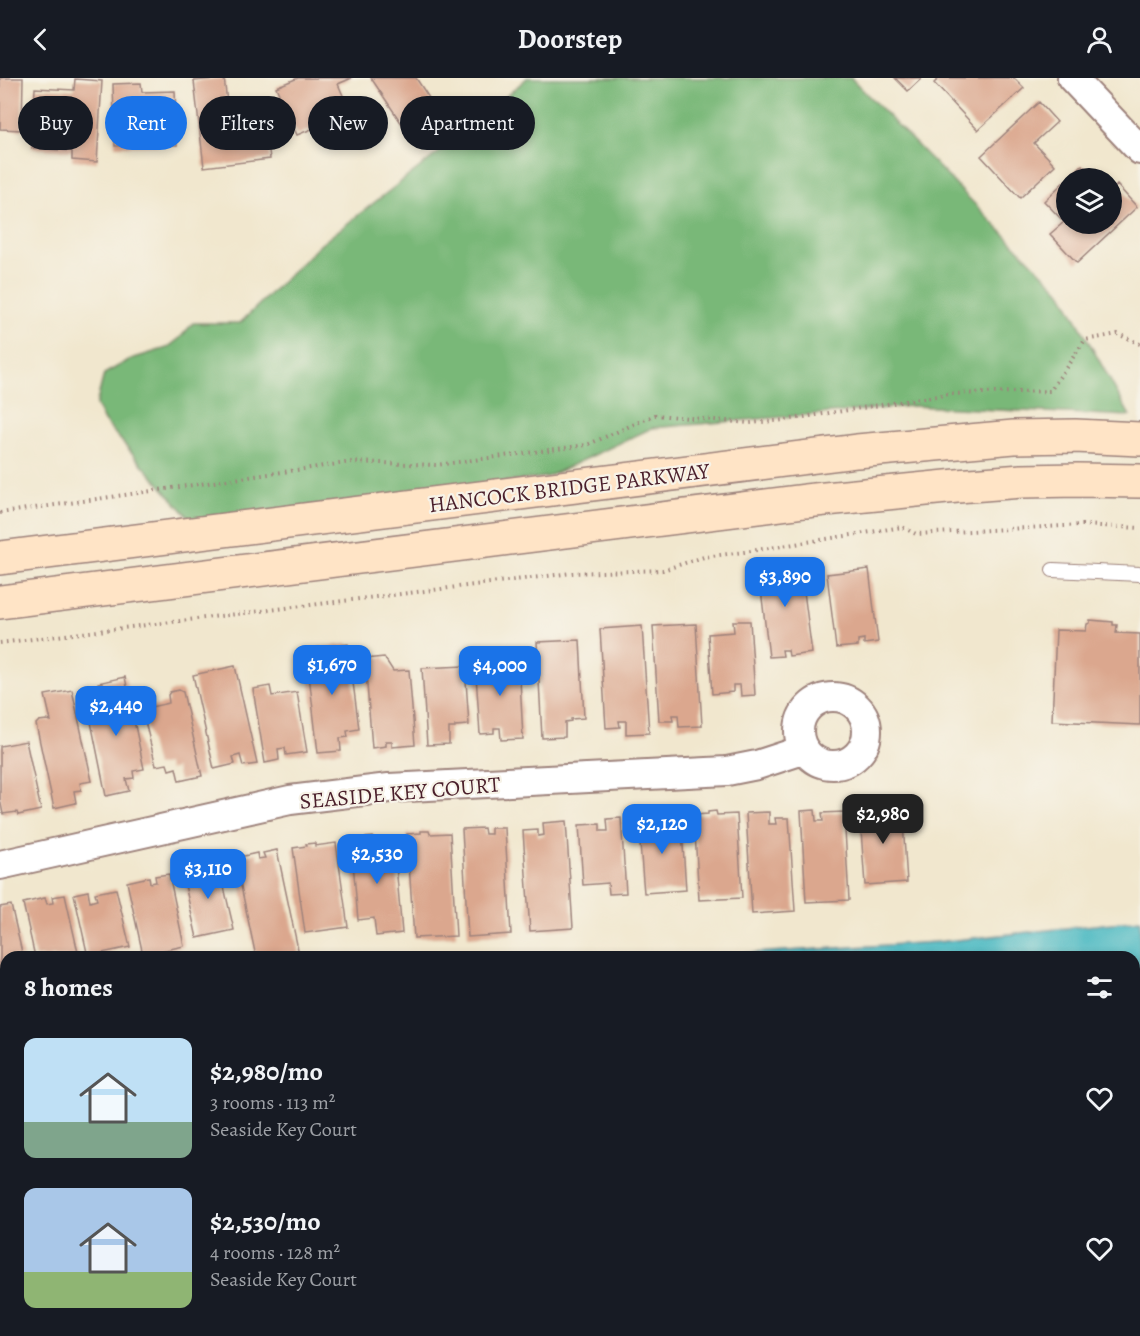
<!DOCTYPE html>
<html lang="en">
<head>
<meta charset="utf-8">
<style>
	body { margin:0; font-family:Alegreya,serif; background:#242831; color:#f1f3f6; height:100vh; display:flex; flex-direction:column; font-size:22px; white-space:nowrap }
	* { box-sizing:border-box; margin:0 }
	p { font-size:20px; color:#9ea1a6 }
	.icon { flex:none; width:33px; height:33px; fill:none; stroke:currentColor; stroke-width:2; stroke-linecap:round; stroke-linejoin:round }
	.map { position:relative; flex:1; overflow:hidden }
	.details { position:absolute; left:0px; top:873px; width:1140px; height:386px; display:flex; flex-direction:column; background:#171b24; border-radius:18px 18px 0 0; box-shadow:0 3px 9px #0003 }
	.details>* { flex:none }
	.banner { position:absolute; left:18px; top:18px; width:600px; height:54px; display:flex; gap:12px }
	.buttons { position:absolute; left:1056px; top:90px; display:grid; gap:12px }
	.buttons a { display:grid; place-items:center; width:66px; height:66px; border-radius:50%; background:#171b24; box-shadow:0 3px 9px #0003; font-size:30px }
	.price { position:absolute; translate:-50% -51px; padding:0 14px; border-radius:12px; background:#1a73e8; color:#fff; font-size:20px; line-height:39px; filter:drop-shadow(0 2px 3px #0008) }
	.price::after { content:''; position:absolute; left:50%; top:36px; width:18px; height:14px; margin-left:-9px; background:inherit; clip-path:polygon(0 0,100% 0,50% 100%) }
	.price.current { background:#222; color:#fff }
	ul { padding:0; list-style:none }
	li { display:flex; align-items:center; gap:18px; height:150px; padding:0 24px }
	li span { display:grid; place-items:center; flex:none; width:168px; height:120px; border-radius:12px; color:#555 }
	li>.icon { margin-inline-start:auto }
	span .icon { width:72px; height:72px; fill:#fffc; stroke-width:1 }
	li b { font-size:26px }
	h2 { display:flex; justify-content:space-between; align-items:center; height:72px; padding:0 24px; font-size:26px }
	.tag { padding:0 21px; border-radius:27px; background:#171b24; box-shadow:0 3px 9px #0003; font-size:21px; line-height:54px }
	.tag.current { background:#1a73e8; color:#fff }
	header { display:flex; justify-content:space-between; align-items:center; height:78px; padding:0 24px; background:#171b24; font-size:27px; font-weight:700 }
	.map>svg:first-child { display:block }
	.forest { fill:#79b878; stroke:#626c52; stroke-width:1.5 }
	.water { fill:#4bb9c2; stroke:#4a6c76; stroke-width:1.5 }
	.building { fill:#dba78e }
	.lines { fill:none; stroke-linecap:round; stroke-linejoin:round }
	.lane-casing { stroke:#9e837c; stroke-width:16 }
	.street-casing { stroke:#9e837c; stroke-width:32 }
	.secondary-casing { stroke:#9e837c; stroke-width:36 }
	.path { stroke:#9e837c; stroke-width:4; stroke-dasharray:1.5 4.5; stroke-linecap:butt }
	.lane { stroke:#fff; stroke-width:14 }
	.street { stroke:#fff; stroke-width:28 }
	.secondary { stroke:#ffe4c6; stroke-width:33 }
	.labels { text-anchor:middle; stroke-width:4.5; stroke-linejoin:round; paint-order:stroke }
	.street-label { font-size:22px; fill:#4a1f2b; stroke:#f7f3e8 }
</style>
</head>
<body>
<header><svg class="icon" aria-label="back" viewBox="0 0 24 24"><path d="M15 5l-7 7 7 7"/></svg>Doorstep<svg class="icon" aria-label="person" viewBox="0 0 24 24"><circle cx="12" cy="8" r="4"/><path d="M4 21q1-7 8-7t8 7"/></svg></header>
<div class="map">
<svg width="1140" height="1258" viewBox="0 0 1140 1258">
	<rect width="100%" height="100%" fill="#f7f3e8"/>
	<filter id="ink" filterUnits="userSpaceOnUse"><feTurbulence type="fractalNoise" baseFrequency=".0167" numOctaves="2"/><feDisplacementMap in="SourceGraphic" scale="12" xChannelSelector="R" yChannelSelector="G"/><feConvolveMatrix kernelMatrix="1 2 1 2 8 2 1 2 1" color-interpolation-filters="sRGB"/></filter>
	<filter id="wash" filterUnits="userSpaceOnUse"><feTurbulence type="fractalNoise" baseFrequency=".008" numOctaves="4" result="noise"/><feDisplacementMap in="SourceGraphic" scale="24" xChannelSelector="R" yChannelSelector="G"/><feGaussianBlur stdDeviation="1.35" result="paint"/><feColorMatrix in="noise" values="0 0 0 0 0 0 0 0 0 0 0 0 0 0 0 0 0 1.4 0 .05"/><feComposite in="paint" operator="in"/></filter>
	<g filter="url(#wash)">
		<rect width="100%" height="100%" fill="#f1e7ce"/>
		<path class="forest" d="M527,0h324l210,214 69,124 -218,-10 -260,22 -105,49 -355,44 -88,-100 -8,-16 8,-31 27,-15 36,-11 13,-10 13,-15h47l81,-79 149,-116z
			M6,1053v199l1057,1 -2,5h-1061v-204z"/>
		<path class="water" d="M1140,842v70h-6v-33h-447l250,-15z
			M6,973v68l-6,2v-69z"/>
		<g id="blocks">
			<path class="building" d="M0,0h23l-1,52 -22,-1z
				M224,0l3,24 36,-4 7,61 -66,8 -10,-86z
				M298,0h54l-14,6 19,44 -32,14 -6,-16 -22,9 -21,-48z
				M371,0h45l17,26 -31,20z
				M895,0h27l-14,13z
				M940,0h74l10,10 -46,42 -44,-47z
				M75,1l27,2 -5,81 -25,-2v-9l-40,-3 3,-60 39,2z
				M141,5l1,9 33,-1 2,54 -62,1 -2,-62z
				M1039,24l18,20 -23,21 21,22 -35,33 -39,-42z
				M1082,87l12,13h-26z
				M1066,102v44h46v-33l5,-6 20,22 -60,56 -27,-29 14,-12 -20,-21z
				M784,483h16l12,92 -23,3 -1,-6h-6l1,6 -14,1 -11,-93z
				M869,491l9,73 -14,2v-5l-6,1v6l-22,2 -9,-74z
				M1090,542l23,2v3h4l-1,8 24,1v91l-88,-4 4,-91 30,1 1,-7 3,-1z
				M733,543h17l5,74 -14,1 -1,-11h-7v7l-21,2 -4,-60 26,-2z
				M696,546l6,102 -23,1 -1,-12h-6l1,6h-14l-6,-95z
				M642,548l7,107 -23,1v-13h-7l1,6 -14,1 -6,-99z
				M580,562l4,78 -13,1v2l-6,1v15l-23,1 -5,-96z
				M348,566l11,85 -12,2 1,6 -8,1 1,13 -23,2 -12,-104z
				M384,579l9,14 16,-1 6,75 -23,2v-6h-6v5l-14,2 -7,-89z
				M519,580l4,81 -22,1 -1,-12h-6v5l-14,1 -5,-74z
				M235,588l22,98 -14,2 -3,-11 -7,2 2,7 -21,5 -21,-94z
				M465,588l4,59 -14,1v2h-6v16l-22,1 -5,-77z
				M125,599l19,92 -11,2 1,7 -8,1 3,12 -23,5 -17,-84 3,-3 8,-2 4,2 -6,-26z
				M270,608l2,10 25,-4 10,60 -21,3 -1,-7 -7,1 1,11 -14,3 -12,-74z
				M72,612l20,91 -12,2 1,7 -7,1 2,12 -22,5 -18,-84 3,-3 8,-1 4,1 -6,-26z
				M179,612l4,2 19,84 -23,5 -3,-13 -7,2 -2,-6 -11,2 -14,-57 27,-6 -1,-8 2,-3z
				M26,663l15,69 -23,5 -1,-3 -14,2 -3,-14v-54z
				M881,724l1,12h7l-1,-5 14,-1 5,74 -42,3 -6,-82z
				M815,732l1,11h7l-1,-8 22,-1 5,88 -43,2 -5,-91z
				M716,733l1,4 20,-1 5,84 -43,2 -5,-85 14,-1v-2z
				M769,734v12h7l-1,-6h14l6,93 -43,3 -6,-101z
				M681,738l5,74 -42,3 -6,-74 14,-1v6l7,-1 -1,-6z
				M621,740l5,75 -17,1 -1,-11 -25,2 -4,-60 21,-1v7h8l-1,-12z
				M566,743l7,107 -43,3 -7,-100 15,-1v6l6,-1 -1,-12z
				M484,750l1,6h6v-6h14l6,106 -43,3 -6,-108z
				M421,753h8l1,3 20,-1 6,103 -42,2 -7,-104 14,-1z
				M373,759l1,12h7l-1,-6 14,-1 8,91 -26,3 -2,-18 -16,2 -7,-81z
				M315,765v3l21,-3 12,84 -43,6 -12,-85 14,-2 -1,-2z
				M277,772l22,104 -14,3h-29l-21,-99 22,-5 1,6 7,-1 -2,-5z
				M218,783l16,69 -37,8 -15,-66 14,-2 -1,-4z
				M169,796l15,72 -41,9 -16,-73 22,-5 1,6 6,-1 -1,-6z
				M116,811l14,58 -28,6 1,4h-15l-14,-63 14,-3 2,11 7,-2 -2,-7z
				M65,817l14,62h-44l-12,-54 22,-5 2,6 6,-1 -1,-6z
				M11,827l12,52h-17v59l-6,2v-111z
				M62,1252h62l1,6h-62z"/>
		</g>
	</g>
	<g filter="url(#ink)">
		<use href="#blocks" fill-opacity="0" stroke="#9e837c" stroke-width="1.5"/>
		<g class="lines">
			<g class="lane-casing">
				<path id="lane" d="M1053,492l87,4
					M1134,994l6,23
					M1134,1228l6,-25
					M1127,1258l1,-6"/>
			</g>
			<g class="street-casing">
				<path id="street" d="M1072,0l68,72
					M799 653a34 34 0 1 1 68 0a34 34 0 1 1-68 0Z
					M0,787l290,-65 99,-12 338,-17 30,-6 46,-15"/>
			</g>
			<g class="secondary-casing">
				<path id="secondary" d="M0,480l857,-107 157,-14 61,-1 65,3
					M0,524l805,-101 152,-15 65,-5 56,-1 62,1"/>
			</g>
			<path class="path" d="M0,435l352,-51 84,3 151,-20 68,-30 94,8 36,-3 165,-26 100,-3 35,-51 33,-6 22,10
				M0,565l572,-70 91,-3 41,-13 40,-5 158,-25 14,7 166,-9 58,3
				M1134,926h6"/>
			<use href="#lane" class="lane"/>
			<use href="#street" class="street"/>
			<use href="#secondary" class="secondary"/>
		</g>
	</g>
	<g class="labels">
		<g class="street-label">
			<text transform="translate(569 409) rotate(-7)" y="8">HANCOCK BRIDGE PARKWAY</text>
			<text transform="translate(400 714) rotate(-5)" y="8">SEASIDE KEY COURT</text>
		</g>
	</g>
</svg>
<div class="buttons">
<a><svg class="icon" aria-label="layers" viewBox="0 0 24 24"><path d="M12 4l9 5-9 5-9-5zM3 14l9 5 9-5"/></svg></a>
</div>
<b class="price" style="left:785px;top:530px">$3,890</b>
<b class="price" style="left:332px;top:618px">$1,670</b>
<b class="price" style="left:500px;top:619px">$4,000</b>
<b class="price" style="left:116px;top:659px">$2,440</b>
<b class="price current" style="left:883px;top:767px">$2,980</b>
<b class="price" style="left:662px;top:777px">$2,120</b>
<b class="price" style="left:377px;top:807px">$2,530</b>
<b class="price" style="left:208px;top:822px">$3,110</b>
<div class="banner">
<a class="tag">Buy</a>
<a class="tag current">Rent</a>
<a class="tag">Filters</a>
<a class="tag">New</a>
<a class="tag">Apartment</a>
</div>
<section class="details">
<h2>8 homes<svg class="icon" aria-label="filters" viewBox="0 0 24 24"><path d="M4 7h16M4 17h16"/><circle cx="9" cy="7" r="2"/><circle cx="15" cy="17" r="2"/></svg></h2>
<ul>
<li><span style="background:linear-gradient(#bfe0f5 70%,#7fa58c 0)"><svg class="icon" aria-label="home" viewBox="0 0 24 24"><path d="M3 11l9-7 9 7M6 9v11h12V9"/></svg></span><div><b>$2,980/mo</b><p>3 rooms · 113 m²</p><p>Seaside Key Court</p></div><svg class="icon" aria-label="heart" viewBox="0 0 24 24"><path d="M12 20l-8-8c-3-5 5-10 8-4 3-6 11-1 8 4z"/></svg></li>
<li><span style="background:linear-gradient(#a9c7e8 70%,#8fb573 0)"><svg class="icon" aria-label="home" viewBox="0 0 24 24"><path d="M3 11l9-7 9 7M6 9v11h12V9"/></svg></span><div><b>$2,530/mo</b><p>4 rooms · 128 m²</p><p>Seaside Key Court</p></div><svg class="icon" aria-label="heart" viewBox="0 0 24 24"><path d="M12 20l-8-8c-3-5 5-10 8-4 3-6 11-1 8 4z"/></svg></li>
</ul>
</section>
</div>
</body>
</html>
